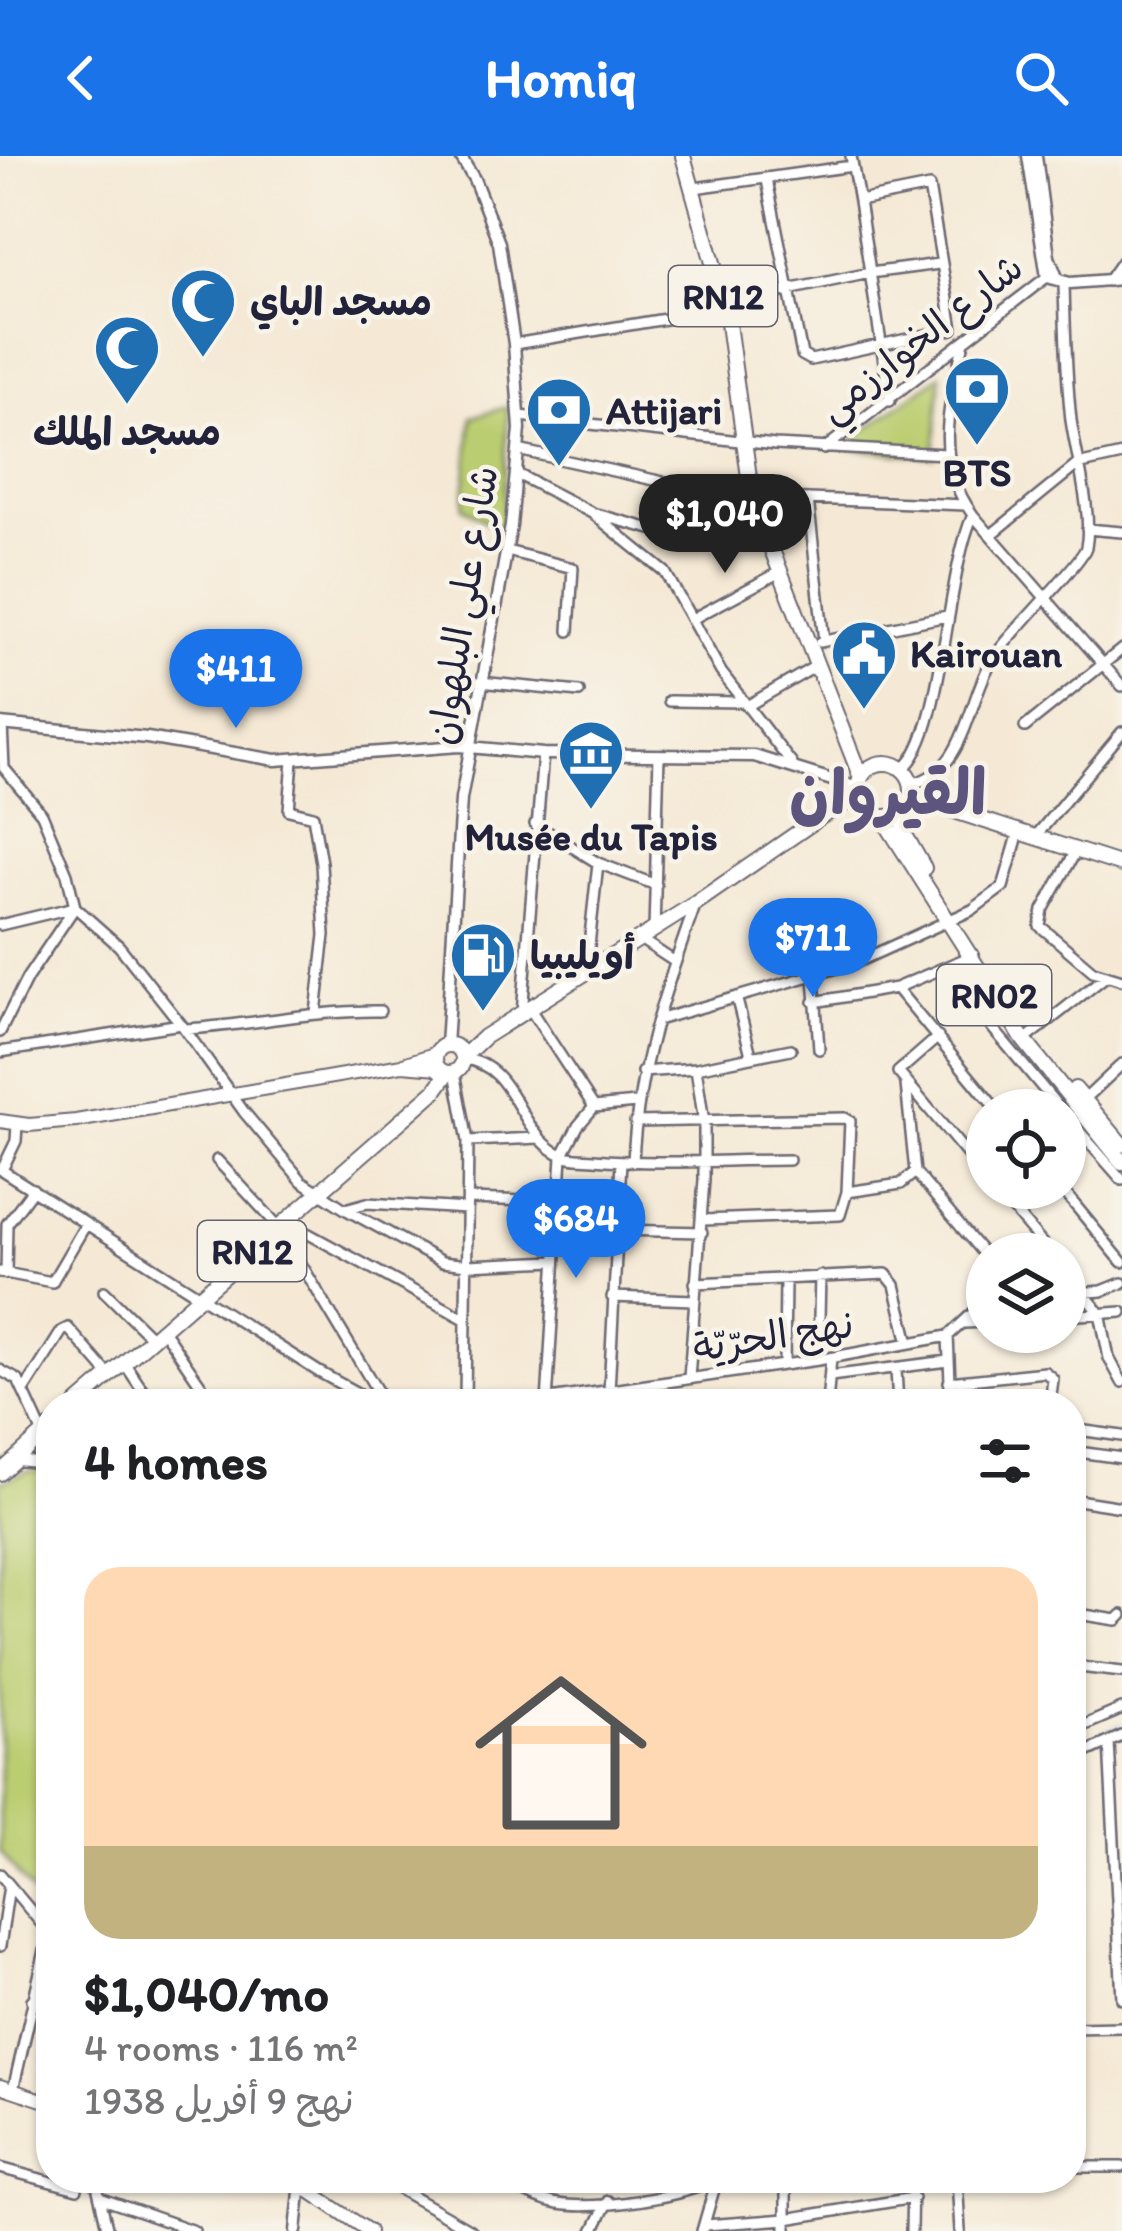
<!DOCTYPE html>
<html lang="en">
<head>
<meta charset="utf-8">
<style>
	body { margin:0; font-family:Itim,"Playpen Sans Arabic",sans-serif; background:#f6f6f6; color:#202124; height:100vh; display:flex; flex-direction:column; font-size:45px; white-space:nowrap }
	* { box-sizing:border-box; margin:0 }
	p { font-size:39px; color:#757577 }
	.icon { flex:none; width:66px; height:66px; fill:none; stroke:currentColor; stroke-width:2; stroke-linecap:round; stroke-linejoin:round }
	.map { position:relative; flex:1; overflow:hidden }
	.panel { position:absolute; left:36px; top:1233px; width:1050px; height:804px; display:flex; flex-direction:column; background:#fff; border-radius:48px; box-shadow:0 3px 9px #0004 }
	.panel>* { flex:none }
	.fabs { position:absolute; left:966px; top:933px; display:grid; gap:24px }
	.fabs a { display:grid; place-items:center; width:120px; height:120px; border-radius:50%; background:#fff; box-shadow:0 3px 9px #0004; font-size:60px }
	.price { position:absolute; translate:-50% -102px; padding:0 27px; border-radius:42px; background:#1a73e8; color:#fff; font-size:39px; line-height:78px; filter:drop-shadow(0 3px 6px #0008) }
	.price::after { content:''; position:absolute; left:50%; top:72px; width:36px; height:27px; margin-left:-18px; background:inherit; clip-path:polygon(0 0,100% 0,50% 100%) }
	.price.current { background:#222; color:#fff }
	ul { padding:0; list-style:none }
	li { display:grid; align-content:center; gap:24px; height:636px; padding:0 48px }
	li+li { border-top:3px solid #e0e0e0 }
	li span { display:grid; place-items:center; height:372px; border-radius:36px; color:#555 }
	li>.icon { margin-inline-start:auto }
	span .icon { width:216px; height:216px; fill:#fffc; stroke-width:1 }
	li b { font-size:51px }
	h2 { display:flex; justify-content:space-between; align-items:center; height:144px; padding:0 48px; font-size:51px }
	header { display:flex; justify-content:space-between; align-items:center; height:156px; padding:0 48px; background:#1a73e8; color:#fff; font-size:54px; font-weight:700 }
	.map>svg:first-child { display:block }
	.green { fill:#bbcd71; stroke:#6e7856; stroke-width:3 }
	.lines { fill:none; stroke-linecap:round; stroke-linejoin:round }
	.stream { stroke:#54add2; stroke-width:3 }
	.minor-casing { stroke:#6c6871; stroke-width:14 }
	.tertiary-casing { stroke:#6c6871; stroke-width:15 }
	.secondary-casing { stroke:#6c6871; stroke-width:16 }
	.primary-casing { stroke:#6c6871; stroke-width:18 }
	.minor { stroke:#fff; stroke-width:9 }
	.tertiary { stroke:#fff; stroke-width:10 }
	.secondary { stroke:#fff; stroke-width:12 }
	.primary { stroke:#fff; stroke-width:14 }
	.labels { text-anchor:middle; stroke-width:9; stroke-linejoin:round; paint-order:stroke }
	.shield { fill:#f7f3e8; stroke:#62616f; stroke-width:3 }
	.shield-label { font-size:36px; font-weight:bold; fill:#22223b }
	.poi-label { font-size:39px; font-weight:bold; fill:#22223b; stroke:#f7f3e8; text-anchor:start }
	.street-label { font-size:39px; fill:#22223b; stroke:#f7f3e8 }
	.town-label { font-size:63px; font-weight:bold; fill:#5d557e; stroke:#f7f3e8 }
</style>
</head>
<body>
<header><svg class="icon" aria-label="back" viewBox="0 0 24 24"><path d="M15 5l-7 7 7 7"/></svg>Homiq<svg class="icon" aria-label="search" viewBox="0 0 24 24"><circle cx="10" cy="10" r="6"/><path d="M15 15l6 6"/></svg></header>
<div class="map">
<svg width="1122" height="2075" viewBox="0 0 1122 2075">
	<rect width="100%" height="100%" fill="#f7f3e8"/>
	<filter id="ink" filterUnits="userSpaceOnUse"><feTurbulence type="fractalNoise" baseFrequency=".00833" numOctaves="2"/><feDisplacementMap in="SourceGraphic" scale="24" xChannelSelector="R" yChannelSelector="G"/><feConvolveMatrix kernelMatrix="1 2 1 2 8 2 1 2 1" color-interpolation-filters="sRGB"/></filter>
	<filter id="wash" filterUnits="userSpaceOnUse"><feTurbulence type="fractalNoise" baseFrequency=".004" numOctaves="4" result="noise"/><feDisplacementMap in="SourceGraphic" scale="48" xChannelSelector="R" yChannelSelector="G"/><feGaussianBlur stdDeviation="2.7" result="paint"/><feColorMatrix in="noise" values="0 0 0 0 0 0 0 0 0 0 0 0 0 0 0 0 0 1.4 0 .05"/><feComposite in="paint" operator="in"/></filter>
	<g filter="url(#wash)">
		<rect width="100%" height="100%" fill="#f5e9d5"/>
		<path class="green" d="M941,219l-7,82 -94,-9z
			M508,251l-6,124 -39,-24 9,-90z
			M28,1315l23,1v445l-51,-66v-369z"/>
		<g class="lines">
			<path class="stream" d="M1071,1592l51,-23"/>
		</g>
	</g>
	<g filter="url(#ink)">
		<g class="lines">
			<g class="minor-casing">
				<path id="minor" d="M851,0l8,45 70,-14 24,142
					M767,24l35,175 9,5 142,-31
					M694,32l158,-22
					M859,45l31,200
					M1108,125l14,-20
					M964,186c-15,62 -32,117 9,173l149,171
					M514,188l212,-35 62,-19 82,-17 69,-9
					M520,260l255,29 171,9
					M824,293l228,-176
					M518,294l209,46 239,9
					M517,318l75,39 73,59 56,100 71,92
					M808,343l16,142
					M596,358l103,28 67,-6
					M1087,373l35,3
					M991,379l86,-70 45,-10
					M507,395l66,17 -4,63
					M692,463l88,-47
					M820,486l127,-26
					M480,526l99,10
					M669,545l75,1
					M747,550l69,-40
					M2,568l2,44 38,46 25,60 8,33 44,39 62,78 63,88 58,69 43,28 97,53 25,3 88,-4
					M1025,571l97,-78
					M293,604l-4,50 24,6 8,47 4,72 -9,78
					M903,613c41,-34 42,-193 70,-254
					M911,628c57,-13 56,-85 82,-125 15,-25 90,-97 93,-112 7,-34 -10,-91 -15,-127 -5,-45 -6,-91 -7,-137
					M535,668l63,39 58,22
					M1035,681l87,-105
					M1076,695l-33,59 -3,16 53,45 29,9
					M0,769l75,-18
					M654,774l5,-175
					M640,783l35,23
					M945,815l116,139
					M586,817l12,-110
					M814,820l5,73
					M896,832l101,122
					M737,844l14,55
					M814,846l82,-14 78,-33
					M530,853l64,98 42,-4
					M522,858l21,-260
					M657,864l198,-57 117,-53 31,-23 16,-55
					M186,873c65,-4 129,-19 194,-18
					M0,876l27,-54 48,-71
					M1031,879l75,-59
					M938,881l-40,35 89,106
					M0,896l181,-28
					M463,903c53,5 53,71 95,94 10,6 24,5 36,6 66,6 129,1 195,1
					M455,916l13,69 -3,263
					M642,916l54,-4 95,-19
					M1084,944l38,-36
					M1065,959l57,65
					M635,966l210,-4 5,3 -3,71 -7,23 -137,5
					M468,985l72,-3
					M217,1004l62,67 106,177
					M633,1006c4,-93 31,-169 62,-256
					M0,1013l319,203 58,32
					M2,1014l14,-29 1,-16
					M915,1016l72,86
					M995,1032l56,66
					M1061,1032l61,74
					M847,1036l54,-8 14,-12 -9,-88
					M468,1043l91,3
					M345,1053l22,-6 100,6
					M285,1065l180,98
					M617,1074l85,2
					M1065,1114l35,43 9,45 13,24
					M0,1116l52,10 34,-58
					M6,1118l1,-50 26,-35
					M695,1127l191,-9 9,11 14,58
					M104,1135l49,48
					M1065,1138l37,-3 20,-8
					M612,1141l82,3
					M1065,1160l57,-4
					M965,1167l22,-1
					M163,1174l51,74
					M948,1180l3,68
					M818,1204l2,-84
					M125,1208l27,40
					M784,1209l1,-86
					M0,1214l18,10 25,54
					M896,1214l2,34
					M830,1220l118,-15
					M689,1222l15,-198v-57l-8,-55
					M949,1226l96,-10 8,7 -3,25
					M642,1231l18,17
					M24,1235l38,-60 6,-3 42,48
					M609,1235l12,-230
					M547,1247l15,-247 16,-30 16,-19
					M515,1248l303,-44 130,-24 39,-36
					M827,1248l4,-46
					M1071,1273l51,7
					M1071,1295l51,7
					M12,1304l39,4
					M1071,1343l51,8
					M1071,1457l46,7 5,-5
					M1071,1510l51,6
					M1071,1575l51,-22
					M1109,1586l13,257
					M1071,1603l51,-23
					M0,1718l51,61
					M0,1790l9,-60
					M32,1844l19,11
					M1071,1872l51,-1
					M13,1934l36,-157
					M1071,2011h51
					M0,2012l77,21
					M95,2022l13,53
					M380,2022l92,53
					M496,2022c20,9 41,22 62,26 37,6 129,-7 160,-26
					M957,2022l3,53
					M100,2042l94,33
					M705,2069l81,-6 127,-21
					M593,2075l15,-30
					M702,2075l15,-52
					M786,2075v-53
					M911,2075l1,-53"/>
			</g>
			<g class="tertiary-casing">
				<path id="tertiary" d="M1028,0l19,121 23,6 52,-4
					M1036,0l13,101 9,23
					M0,568l147,14 129,22 183,-14 84,8 211,2 104,32
					M446,890l15,-247 50,-273 9,-97 -6,-85 -15,-101 -25,-64 -14,-23
					M296,2075l5,-49"/>
			</g>
			<g class="secondary-casing">
				<path id="secondary" d="M403,908l34,-11
					M0,965l29,4 47,-4 326,-56 37,3
					M0,1930l51,17
					M290,2022l79,53"/>
			</g>
			<g class="primary-casing">
				<path id="primary" d="M683,0l43,153 26,190 109,279
					M858 634a27 27 0 1 1 54 0a27 27 0 1 1-54 0Z
					M911,641l211,68
					M902,655l3,24 19,33
					M882,661l141,222 99,123
					M435 903a14 14 0 1 1 28 0a14 14 0 1 1-28 0Z
					M463,901l21,-20 212,-134 126,-87 37,-20
					M1075,933l47,56
					M77,1248l358,-313 13,-18
					M0,1317l51,-46"/>
			</g>
			<use href="#minor" class="minor"/>
			<use href="#tertiary" class="tertiary"/>
			<use href="#secondary" class="secondary"/>
			<use href="#primary" class="primary"/>
		</g>
	</g>
	<defs>
		<g id="mosque-pin" transform="scale(3.45)"><path d="M0 17L-7.5 6A9.5 9.5 0 1 1 7.5 6Z" fill="#1f6fb2" stroke="#f7f3e8"/><path d="M3.5-4.9A6 6 0 1 0 3.5 4.9A5 5 0 1 1 3.5-4.9Z" fill="#fff"/></g>
		<g id="bank-pin" transform="scale(3.45)"><path d="M0 17L-7.5 6A9.5 9.5 0 1 1 7.5 6Z" fill="#1f6fb2" stroke="#f7f3e8"/><path d="M-6-4H6V4H-6ZM0-2.3a2.3 2.3 0 1 0 0 4.6a2.3 2.3 0 1 0 0-4.6Z" fill="#fff"/></g>
		<g id="civic-pin" transform="scale(3.45)"><path d="M0 17L-7.5 6A9.5 9.5 0 1 1 7.5 6Z" fill="#1f6fb2" stroke="#f7f3e8"/><path d="M-.6-6.5H3V-4.5H.6V-3L4-1V1h2V6H-6V1h2V-1L-.6-3ZM-1.2 2.5V6h2.4V2.5Z" fill="#fff"/></g>
		<g id="museum-pin" transform="scale(3.45)"><path d="M0 17L-7.5 6A9.5 9.5 0 1 1 7.5 6Z" fill="#1f6fb2" stroke="#f7f3e8"/><path d="M0-6L6-3V-2H-6V-3ZM-5-1h2V3h-2ZM-1-1h2V3h-2ZM3-1h2V3H3ZM-6 4H6V6H-6Z" fill="#fff"/></g>
		<g id="fuel-pin" transform="scale(3.45)"><path d="M0 17L-7.5 6A9.5 9.5 0 1 1 7.5 6Z" fill="#1f6fb2" stroke="#f7f3e8"/><path d="M-5.5-6h7V0h2V4h1.3V-2.5L3-4.5l.8-.8L6-3V5H2.5V1h-1V6h-7ZM-4.2-4.7v3.2H.2V-4.7Z" fill="#fff"/></g>
	</defs>
	<g fill-rule="evenodd">
		<use href="#mosque-pin" x="203" y="145"/>
		<use href="#mosque-pin" x="127" y="192"/>
		<use href="#bank-pin" x="977" y="233"/>
		<use href="#bank-pin" x="559" y="254"/>
		<use href="#civic-pin" x="864" y="497"/>
		<use href="#museum-pin" x="591" y="597"/>
		<use href="#fuel-pin" x="483" y="799"/>
	</g>
	<g class="labels">
		<g class="shield">
			<rect x="669" y="110" width="108" height="60" rx="9"/>
			<rect x="937" y="809" width="114" height="60" rx="9"/>
			<rect x="198" y="1065" width="108" height="60" rx="9"/>
		</g>
		<g class="shield-label">
			<text x="723" y="153">RN12</text>
			<text x="994" y="852">RN02</text>
			<text x="252" y="1108">RN12</text>
		</g>
		<g class="poi-label">
			<text x="250" y="159">مسجد الباي</text>
			<text x="606" y="268">Attijari</text>
			<text x="127" y="289" text-anchor="middle">مسجد الملك</text>
			<text x="977" y="330" text-anchor="middle">BTS</text>
			<text x="910" y="511">Kairouan</text>
			<text x="591" y="694" text-anchor="middle">Musée du Tapis</text>
			<text x="530" y="813">أويليبيا</text>
		</g>
		<g class="street-label">
			<text transform="translate(920 181) rotate(-38)" y="14">شارع الخوارزمي</text>
			<text transform="translate(462 449) rotate(-81)" y="14">شارع علي البلهوان</text>
			<text transform="translate(773 1179) rotate(-9)" y="14">نهج الحرّيّة</text>
		</g>
		<g class="town-label">
			<text x="888" y="658">القيروان</text>
		</g>
	</g>
</svg>
<div class="fabs">
<a><svg class="icon" aria-label="locate" viewBox="0 0 24 24"><circle cx="12" cy="12" r="6"/><path d="M12 2v4M12 18v4M2 12h4M18 12h4"/></svg></a>
<a><svg class="icon" aria-label="layers" viewBox="0 0 24 24"><path d="M12 4l9 5-9 5-9-5zM3 14l9 5 9-5"/></svg></a>
</div>
<b class="price current" style="left:725px;top:420px">$1,040</b>
<b class="price" style="left:236px;top:575px">$411</b>
<b class="price" style="left:813px;top:844px">$711</b>
<b class="price" style="left:576px;top:1125px">$684</b>
<section class="panel">
<h2>4 homes<svg class="icon" aria-label="filters" viewBox="0 0 24 24"><path d="M4 7h16M4 17h16"/><circle cx="9" cy="7" r="2"/><circle cx="15" cy="17" r="2"/></svg></h2>
<ul>
<li><span style="background:linear-gradient(#ffd9b3 75%,#c2b280 0)"><svg class="icon" aria-label="home" viewBox="0 0 24 24"><path d="M3 11l9-7 9 7M6 9v11h12V9"/></svg></span><div><b>$1,040/mo</b><p>4 rooms · 116 m²</p><p>نهج 9 أفريل 1938</p></div></li>
</ul>
</section>
</div>
</body>
</html>
